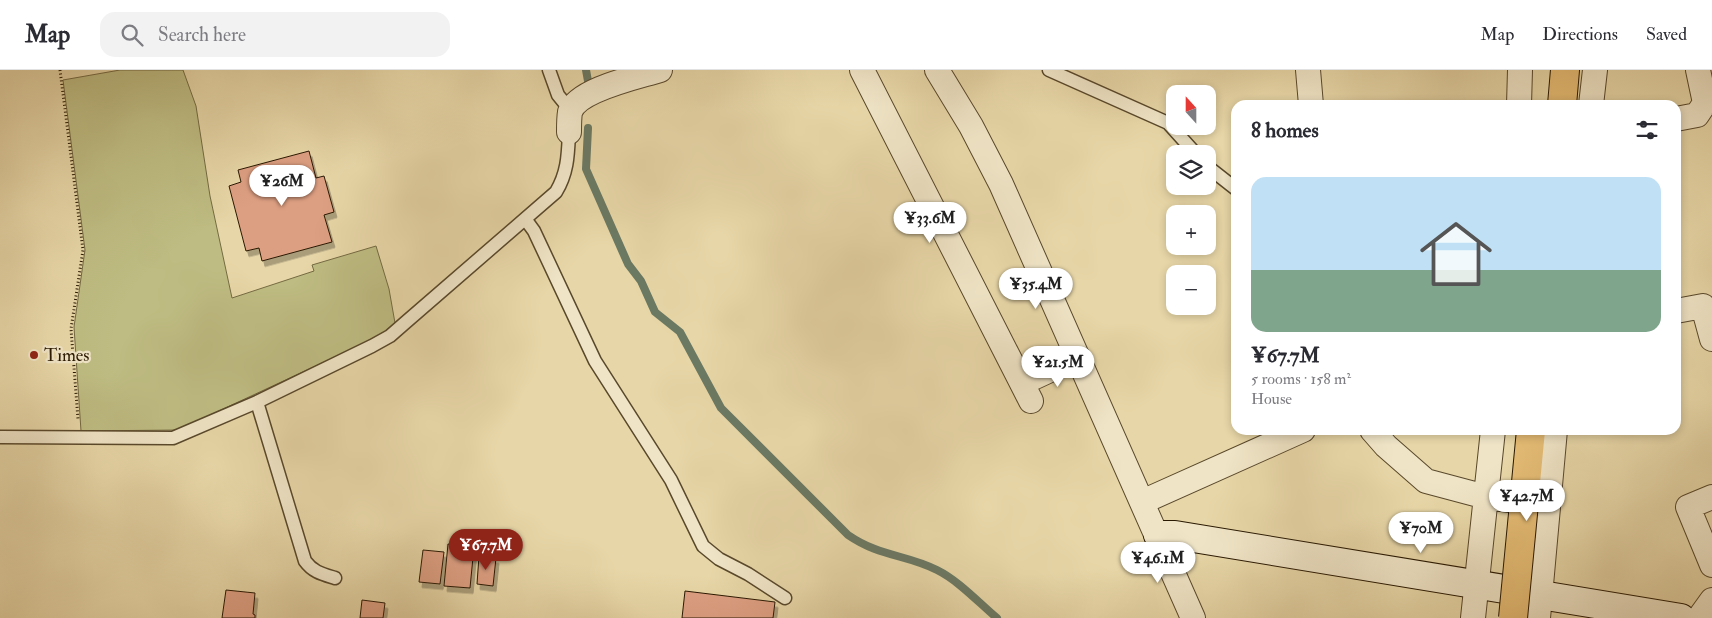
<!DOCTYPE html>
<html lang="en">
<head>
<meta charset="utf-8">
<style>
	body { margin:0; font-family:"IM FELL Double Pica",serif; background:#f2f2f3; color:#2b2b33; height:100vh; display:flex; flex-direction:column; font-size:19px; white-space:nowrap }
	* { box-sizing:border-box; margin:0 }
	p { font-size:16px; color:#7c7c81 }
	.icon { flex:none; width:28px; height:28px; fill:none; stroke:currentColor; stroke-width:2; stroke-linecap:round; stroke-linejoin:round }
	.map { position:relative; flex:1; overflow:hidden }
	.panel { position:absolute; left:1231px; top:30px; width:450px; height:335px; display:flex; flex-direction:column; background:#fff; border-radius:15px; box-shadow:0 2px 8px #0003 }
	.panel>* { flex:none }
	.needle { width:32px; rotate:339deg }
	.fabs { position:absolute; left:1166px; top:15px; display:grid; gap:10px }
	.fabs a { display:grid; place-items:center; width:50px; height:50px; border-radius:10px; background:#fff; box-shadow:0 2px 8px #0003; font-size:25px }
	.price { position:absolute; translate:-50% -42px; padding:0 11px; border-radius:18px; background:#fff; color:#222; font-size:16px; line-height:32px; filter:drop-shadow(0 1px 2px #0008) }
	.price::after { content:''; position:absolute; left:50%; top:30px; width:15px; height:11px; margin-left:-8px; background:inherit; clip-path:polygon(0 0,100% 0,50% 100%) }
	.price.on { background:#8f2418; color:#fff }
	ul { padding:0; list-style:none }
	li { display:grid; align-content:center; gap:10px; height:265px; padding:0 20px }
	li+li { border-top:1px solid #e1e1e2 }
	li span { display:grid; place-items:center; height:155px; border-radius:15px; color:#555 }
	li>.icon { margin-inline-start:auto }
	span .icon { width:90px; height:90px; fill:#fffc; stroke-width:1 }
	li b { font-size:21px }
	h2 { display:flex; justify-content:space-between; align-items:center; height:60px; padding:0 20px; font-size:21px }
	header { display:flex; align-items:center; gap:30px; box-sizing:border-box; height:70px; padding:0 25px; background:#fff; border-bottom:1px solid #e1e1e2 }
	header strong { font-size:24px }
	nav { display:flex; gap:28px; margin-inline-start:auto; font-size:18px }
	.search { width:350px; height:45px; background:#f2f2f3; display:flex; align-items:center; gap:12px; box-sizing:border-box; padding:0 18px; border-radius:15px; color:#7c7c81; font-size:19px }
	.map>svg:first-child { display:block }
	.green { fill:#bebc82; stroke:#746a42 }
	.lines { fill:none; stroke-linecap:round; stroke-linejoin:round }
	.stream { stroke:#6b7963; stroke-width:8 }
	.building { fill:#dd9f82; stroke:#2a1902; filter:url(#shadow) }
	.lane-casing { stroke:#59482b; stroke-width:15 }
	.street-casing { stroke:#59482b; stroke-width:26 }
	.secondary-casing { stroke:#2a1902; stroke-width:30 }
	.primary-casing { stroke:#2a1902; stroke-width:30 }
	.path { stroke:#2a1902; stroke-width:3; stroke-dasharray:1 2.5; stroke-linecap:butt }
	.lane { stroke:#efe4c6; stroke-width:12 }
	.street { stroke:#efe4c6; stroke-width:24 }
	.secondary { stroke:#efe4c6; stroke-width:28 }
	.primary { stroke:#e4bb74; stroke-width:28 }
	.primary-bridge-casing { stroke:#2a1902; stroke-width:30; stroke-linecap:butt }
	.primary-bridge { stroke:#e4bb74; stroke-width:28 }
	.poi-dot { fill:#8f2418; stroke:#efe4c6; stroke-width:2 }
	.labels { text-anchor:middle; stroke-width:4.5; stroke-linejoin:round; paint-order:stroke }
	.poi-label { font-size:18px; fill:#2a1902; stroke:#efe4c6; text-anchor:start }
</style>
</head>
<body>
<header>
<strong>Map</strong>
<div class="search"><svg class="icon" aria-label="search" viewBox="0 0 24 24"><circle cx="10" cy="10" r="6"/><path d="M15 15l6 6"/></svg>Search here</div>
<nav><a>Map</a><a>Directions</a><a>Saved</a></nav>
</header>
<div class="map">
<svg width="1712" height="548" viewBox="0 0 1712 548">
	<defs>
		<filter id="shadow"><feDropShadow dx="3" dy="5.5" stdDeviation="0" flood-color="#0004"/></filter>
	</defs>
	<rect width="100%" height="100%" fill="#e7d6a7"/>
	<filter id="stains"><feTurbulence type="fractalNoise" baseFrequency=".004" numOctaves="4"/><feColorMatrix values="0 0 0 0 .2 0 0 0 0 .09 0 0 0 0 .02 0 0 0 .5 -.17"/></filter>
	<radialGradient id="worn" r=".72"><stop offset=".6" stop-color="#630" stop-opacity="0"/><stop offset="1" stop-color="#630" stop-opacity=".3"/></radialGradient>
	<path class="green" d="M120,0h63l13,36 14,90 22,102 82,-27 -2,-6 64,-19 13,43 6,34 -17,14 -200,93 -97,1 -7,-104 11,-77 -22,-170z"/>
	<g class="lines">
		<path class="stream" d="M586,0l2,11
			M588,58l-2,41 42,95 13,17 14,31 25,20 41,76 127,127c32,22 57,19 89,35 22,11 41,32 60,48"/>
	</g>
	<path class="building" d="M309,81l7,27 8,-2 10,36 -10,3 8,27 -70,19 -3,-13 -13,3 -17,-65 12,-4 -3,-12z
		M448,474l26,3 -4,41 -26,-2z
		M423,480l21,2 -4,32 -21,-2z
		M479,486l17,2 -3,28 -16,-2z
		M226,520l29,3 -2,21 2,1v3h-33z
		M685,521l90,11 -2,16h-91z
		M362,530l23,3 -2,15h-23z"/>
	<g class="lines">
		<g class="lane-casing">
			<path id="lane" d="M549,0l9,25 13,16
				M1049,0l119,53 28,31
				M1208,97l28,22
				M526,150l8,11 61,130 76,119 32,66 16,13 29,15 37,24
				M257,332l48,159c8,11 17,13 30,17
				M0,367l173,1 84,-36 115,-56 18,-10 16,-14 150,-130c12,-20 12,-38 13,-60"/>
		</g>
		<g class="street-casing">
			<path id="street" d="M862,0l169,331
				M937,0l34,56 30,58 192,434
				M1308,0l3,35
				M1698,0l7,33 7,-2
				M1519,35l1,-35
				M1591,35l4,-35
				M1676,49l21,-4 8,-12
				M569,62c0,-6 0,-14 1,-20 8,-23 68,-35 90,-42
				M1676,241l27,-5 9,33
				M1022,313l56,-26
				M1372,360l14,16 40,35 60,16 62,8
				M1712,427l-24,10 24,58
				M1142,432l161,-72
				M1473,548l20,-188
				M1538,548l17,-188
				M1699,548l13,-18"/>
		</g>
		<g class="secondary-casing">
			<path id="secondary" d="M1158,465h17l506,83"/>
		</g>
		<g class="primary-casing">
			<path id="primary" d="M1562,35l3,-35
				M1525,423l6,-63"/>
		</g>
		<path class="path" d="M60,0l23,180 -12,79 7,90"/>
		<use href="#lane" class="lane"/>
		<use href="#street" class="street"/>
		<use href="#secondary" class="secondary"/>
		<use href="#primary" class="primary"/>
		<g class="primary-bridge-casing">
			<path id="primary-bridge" d="M1513,548l12,-125"/>
		</g>
		<use href="#primary-bridge" class="primary-bridge"/>
	</g>
	<circle class="poi-dot" cx="34" cy="285" r="5"/>
	<g class="labels">
		<g class="poi-label">
			<text x="44" y="291">Times</text>
		</g>
	</g>
	<rect width="100%" height="100%" filter="url(#stains)"/>
	<rect width="100%" height="100%" fill="url(#worn)"/>
</svg>
<div class="fabs">
<a><svg class="needle" viewBox="-14 -14 28 28"><path d="M0-13l5 13h-10z" fill="#e53935"/><path d="M0 13l5-13h-10z" fill="#7c7c81"/></svg></a>
<a><svg class="icon" aria-label="layers" viewBox="0 0 24 24"><path d="M12 4l9 5-9 5-9-5zM3 14l9 5 9-5"/></svg></a>
<a>+</a>
<a>−</a>
</div>
<b class="price" style="left:282px;top:137px">¥26M</b>
<b class="price" style="left:930px;top:174px">¥33.6M</b>
<b class="price" style="left:1036px;top:240px">¥35.4M</b>
<b class="price" style="left:1058px;top:318px">¥21.5M</b>
<b class="price" style="left:1527px;top:452px">¥42.7M</b>
<b class="price" style="left:1421px;top:484px">¥70M</b>
<b class="price on" style="left:486px;top:501px">¥67.7M</b>
<b class="price" style="left:1158px;top:514px">¥46.1M</b>
<section class="panel">
<h2>8 homes<svg class="icon" aria-label="filters" viewBox="0 0 24 24"><path d="M4 7h16M4 17h16"/><circle cx="9" cy="7" r="2"/><circle cx="15" cy="17" r="2"/></svg></h2>
<ul>
<li><span style="background:linear-gradient(#bfe0f5 60%,#7fa58c 0)"><svg class="icon" aria-label="home" viewBox="0 0 24 24"><path d="M3 11l9-7 9 7M6 9v11h12V9"/></svg></span><div><b>¥67.7M</b><p>5 rooms · 158 m²</p><p>House</p></div></li>
</ul>
</section>
</div>
</body>
</html>
